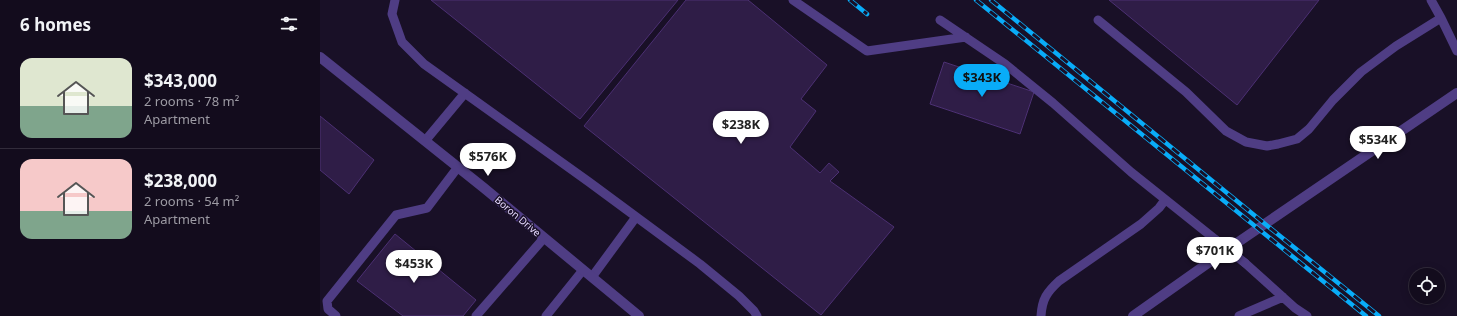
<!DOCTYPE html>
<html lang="en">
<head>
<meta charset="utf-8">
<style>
	body { margin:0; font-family:"Noto Sans",sans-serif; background:#1c1526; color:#f1f3f6; height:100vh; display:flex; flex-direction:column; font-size:15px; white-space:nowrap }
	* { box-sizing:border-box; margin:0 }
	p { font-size:13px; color:#9d9ba4 }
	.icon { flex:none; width:22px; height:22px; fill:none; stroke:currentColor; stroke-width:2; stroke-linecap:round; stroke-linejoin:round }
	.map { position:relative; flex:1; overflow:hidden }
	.side { display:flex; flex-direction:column; background:#130c1d; width:320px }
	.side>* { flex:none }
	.fabs { position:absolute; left:1089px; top:268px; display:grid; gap:8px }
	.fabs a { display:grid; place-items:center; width:36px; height:36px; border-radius:50%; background:#130c1d; box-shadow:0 2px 10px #0003,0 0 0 1px #322c3b; font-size:20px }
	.price { position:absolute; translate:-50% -34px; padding:0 9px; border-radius:14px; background:#fff; color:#222; font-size:13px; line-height:26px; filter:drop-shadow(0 1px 2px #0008) }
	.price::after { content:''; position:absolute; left:50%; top:24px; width:12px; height:9px; margin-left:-6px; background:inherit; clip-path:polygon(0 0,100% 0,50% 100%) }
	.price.current { background:#09acf8; color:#111 }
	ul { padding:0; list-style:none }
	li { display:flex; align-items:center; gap:12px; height:100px; padding:0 20px }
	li+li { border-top:1px solid #322c3b }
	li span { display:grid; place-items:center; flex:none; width:112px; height:80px; border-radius:12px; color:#555 }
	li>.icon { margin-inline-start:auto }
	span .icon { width:48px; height:48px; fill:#fffc; stroke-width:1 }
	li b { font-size:17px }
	h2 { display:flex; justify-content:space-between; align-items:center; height:48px; padding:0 20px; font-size:17px }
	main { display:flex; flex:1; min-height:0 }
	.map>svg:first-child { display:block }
	.building { fill:#2f1d47; stroke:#4c3073 }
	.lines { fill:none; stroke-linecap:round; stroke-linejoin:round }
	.service { stroke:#4f3d84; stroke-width:9 }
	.minor { stroke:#4f3d84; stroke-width:10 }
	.tertiary { stroke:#4f3d84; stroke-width:10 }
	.rail-casing { stroke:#09acf8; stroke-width:4.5 }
	.rail { stroke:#191027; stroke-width:3; stroke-dasharray:9; stroke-linecap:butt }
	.service-bridge { stroke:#4f3d84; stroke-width:9 }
	.labels { text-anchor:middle; stroke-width:3; stroke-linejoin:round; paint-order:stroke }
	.street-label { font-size:10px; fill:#e4d7fe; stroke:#191027 }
</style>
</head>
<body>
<main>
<section class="side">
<h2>6 homes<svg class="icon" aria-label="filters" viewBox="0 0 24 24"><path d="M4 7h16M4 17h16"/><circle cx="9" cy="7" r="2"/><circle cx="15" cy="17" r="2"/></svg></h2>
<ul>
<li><span style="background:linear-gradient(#dfe7d0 60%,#7fa58c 0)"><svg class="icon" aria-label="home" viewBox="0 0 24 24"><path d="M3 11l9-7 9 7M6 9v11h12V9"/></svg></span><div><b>$343,000</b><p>2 rooms · 78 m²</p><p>Apartment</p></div></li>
<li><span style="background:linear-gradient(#f6c9c9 65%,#7fa58c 0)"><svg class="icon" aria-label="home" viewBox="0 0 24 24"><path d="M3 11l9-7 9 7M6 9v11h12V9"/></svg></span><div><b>$238,000</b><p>2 rooms · 54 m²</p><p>Apartment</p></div></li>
</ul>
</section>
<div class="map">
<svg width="1137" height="316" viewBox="0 0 1137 316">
	<rect width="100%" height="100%" fill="#191027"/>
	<path class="building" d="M111,0h247l-98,119z
		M366,0h62l79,65 -26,34 15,12 -26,36 30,26 9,-10 10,9 -9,9 64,46 -73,88 -237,-189z
		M789,0h210l-82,105z
		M624,62l90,30 -14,42 -90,-30z
		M0,116l54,44 -25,34 -29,-24z
		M75,234l81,66 -13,16h-60l-46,-35z"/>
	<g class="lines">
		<path class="service" d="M75,0l-3,14 10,28 22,22 165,118 111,82 39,32 15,15 3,5
			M473,0l74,51 99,-14
			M1111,0l10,18 16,33
			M620,20l65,44 48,39 78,69 85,68
			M778,20l88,72 40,39 20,11 21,4 11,-2 19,-5 12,-10 24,-29 28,-28 35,-26 45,-28
			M105,141l40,-48
			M925,263l50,45 12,8
			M272,277l44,-60
			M16,316l-8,-7 -1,-8 69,-86 31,-7 31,-41
			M156,316l68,-78
			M226,316l37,-46
			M721,316c1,-17 6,-24 18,-35l82,-57 18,-16 6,-8
			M919,316l44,-19"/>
		<path class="minor" d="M0,57l164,131 155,128"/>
		<path class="tertiary" d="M813,316l95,-67 229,-156"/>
		<g class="rail-casing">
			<path id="rail" d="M530,0l17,14
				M656,0l390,316
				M671,0l263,215 125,101"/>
		</g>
		<use href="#rail" class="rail"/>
		<path class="service-bridge" d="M896,240l29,23"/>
	</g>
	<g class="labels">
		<g class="street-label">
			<text transform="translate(198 216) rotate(40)" y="4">Boron Drive</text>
		</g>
	</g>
</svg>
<div class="fabs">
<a><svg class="icon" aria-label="locate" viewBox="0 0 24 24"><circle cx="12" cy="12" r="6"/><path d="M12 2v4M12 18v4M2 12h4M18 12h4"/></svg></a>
</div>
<b class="price current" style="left:662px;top:98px">$343K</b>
<b class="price" style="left:421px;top:145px">$238K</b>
<b class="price" style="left:1058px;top:160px">$534K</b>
<b class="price" style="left:168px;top:177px">$576K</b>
<b class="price" style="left:895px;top:271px">$701K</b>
<b class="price" style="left:94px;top:284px">$453K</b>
</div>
</main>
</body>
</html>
